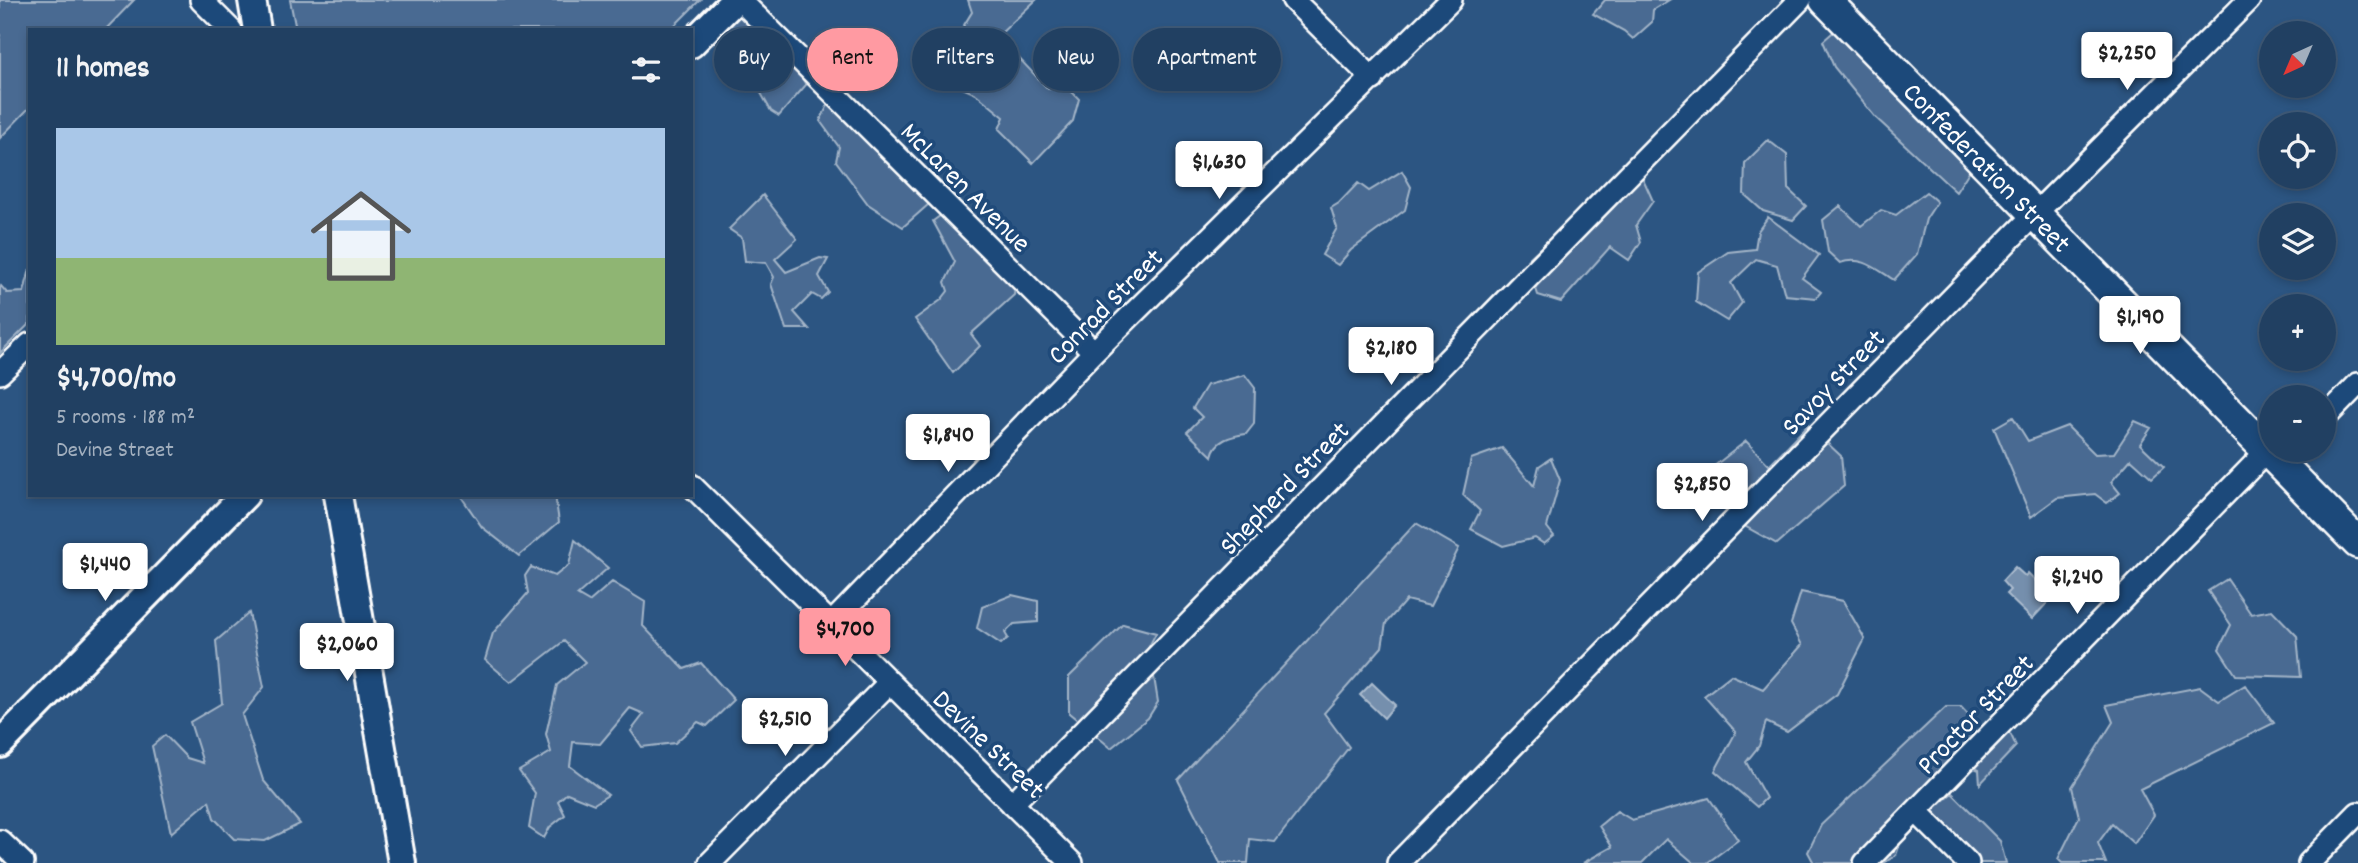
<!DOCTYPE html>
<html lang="en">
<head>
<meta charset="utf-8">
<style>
	body { margin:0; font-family:Dekko,sans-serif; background:#294768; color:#f1f3f6; height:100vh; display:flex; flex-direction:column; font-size:26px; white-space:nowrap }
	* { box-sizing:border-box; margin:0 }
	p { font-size:23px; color:#a2afbe }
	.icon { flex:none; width:38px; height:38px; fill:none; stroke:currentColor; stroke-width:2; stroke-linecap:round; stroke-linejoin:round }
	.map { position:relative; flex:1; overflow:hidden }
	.details { position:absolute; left:28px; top:28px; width:665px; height:469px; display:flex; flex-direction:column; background:#214062; border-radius:0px; box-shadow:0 4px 10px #0003,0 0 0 2px #3e5977 }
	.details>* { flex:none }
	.top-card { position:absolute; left:714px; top:28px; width:665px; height:63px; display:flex; gap:14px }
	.needle { width:46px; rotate:224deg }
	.tools { position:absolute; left:2259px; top:21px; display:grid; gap:14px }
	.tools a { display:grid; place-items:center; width:77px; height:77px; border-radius:50%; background:#214062; box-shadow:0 4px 10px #0003,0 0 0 2px #3e5977; font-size:35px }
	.price { position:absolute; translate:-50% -60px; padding:0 16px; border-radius:7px; background:#fff; color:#222; font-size:23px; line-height:46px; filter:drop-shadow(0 2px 4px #0008) }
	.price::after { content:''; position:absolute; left:50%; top:42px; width:21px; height:16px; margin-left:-10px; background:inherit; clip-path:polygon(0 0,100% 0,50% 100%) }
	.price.on { background:#ff9aa2; color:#111 }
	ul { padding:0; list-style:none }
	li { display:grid; align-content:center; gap:14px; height:371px; padding:0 28px }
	li span { display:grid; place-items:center; height:217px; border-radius:0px; color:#555 }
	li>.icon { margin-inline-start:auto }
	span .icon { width:126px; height:126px; fill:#fffc; stroke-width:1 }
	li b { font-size:30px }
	h2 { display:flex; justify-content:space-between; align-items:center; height:84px; padding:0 28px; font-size:30px }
	.chip { padding:0 24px; border-radius:32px; background:#214062; box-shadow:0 4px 10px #0003,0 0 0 2px #3e5977; font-size:24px; line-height:63px }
	.chip.on { background:#ff9aa2; color:#111 }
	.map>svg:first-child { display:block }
	.green { fill:#486b92; stroke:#a4b5c8; stroke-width:2 }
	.water { fill:#748fad; stroke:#acbcce; stroke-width:2 }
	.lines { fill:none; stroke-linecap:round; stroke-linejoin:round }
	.minor-casing { stroke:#fff; stroke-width:26 }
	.tertiary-casing { stroke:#fff; stroke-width:32 }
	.secondary-casing { stroke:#fff; stroke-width:35 }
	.minor { stroke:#1f4a7a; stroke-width:21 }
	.tertiary { stroke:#1f4a7a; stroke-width:26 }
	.secondary { stroke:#1f4a7a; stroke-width:30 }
	.labels { text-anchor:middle; stroke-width:7; stroke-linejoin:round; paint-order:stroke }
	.street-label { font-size:28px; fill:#fff; stroke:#1f4a7a }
</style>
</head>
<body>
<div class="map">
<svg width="2358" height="863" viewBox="0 0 2358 863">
	<rect width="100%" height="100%" fill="#2c5582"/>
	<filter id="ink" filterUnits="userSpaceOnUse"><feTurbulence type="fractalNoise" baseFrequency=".0143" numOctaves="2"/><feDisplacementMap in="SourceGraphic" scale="14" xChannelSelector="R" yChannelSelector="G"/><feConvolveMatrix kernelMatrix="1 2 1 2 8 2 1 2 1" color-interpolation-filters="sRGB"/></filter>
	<g filter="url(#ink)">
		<path class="green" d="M0,0h134l-29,30h-75v77l-30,31z
			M290,0h410l-30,30h-374z
			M968,0h68l-38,36 50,53h21l10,10 -6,22 -40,42 -34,-34 5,-12 -28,-23 -43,-19 39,-63z
			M1605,0h64l-16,10 -1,12 -19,17 -9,-8 -31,-17z
			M734,8l56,49 16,28 -27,31 -8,-5 -19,-34 -43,-47z
			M1840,26l137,133 -21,33 -81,-75 -41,-50 -11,-26z
			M828,105l14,5 82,83 5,11 -26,23 -35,-23 -32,-43 3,-14 -19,-26z
			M1768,140l19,15 1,34 18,17 -13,14 -30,-9 -19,-17 1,-31z
			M1624,169l17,5 12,27 -17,24 5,17 -12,18 -19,-13 -49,55 -23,-7 -11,-35z
			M1402,171l9,16 -6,23 -54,40 -13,15 -16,-10 15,-27 -6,-20 8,-5 19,-20 11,8z
			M1926,192l11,10 -11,17 -9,35 -23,26c-18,-11 -32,-25 -54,-17l-12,-11 -5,-32 17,-14 21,20 20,-16 15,5z
			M763,195l34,44 -22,20 11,13 34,-14 8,1 -9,17 9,16 -7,7 -9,-5 -18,18 15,17h-23l-15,-45 3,-7 -8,-14 -21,-2 -3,-23 -13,-9z
			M948,210l68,72 -2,13 -43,39 9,12 -27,27 -38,-54 26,-19 7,-9 -3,-9 10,-20 -22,-41z
			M1768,217l51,38 -17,23 19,14 -5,6 -31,-3 -8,-30 -21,-6 -25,24 11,20 -15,18 -31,-19 2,-30 30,-20 27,-3 3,-18z
			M30,269v54l-30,30v-65l1,-2 6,7 17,-1z
			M1245,375l10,13 -1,36 -8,10c-15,2 -31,6 -34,22l-25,-24 15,-15 -9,-9 14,-23z
			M2013,417l15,24 39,-15 28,28 19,-1 21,-32 16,7 -11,16 24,23 -12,11 -21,-19 -20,23 9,11 -13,10 -12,-9 -38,4 -26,19 -37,-89z
			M1808,425l33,31 3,30 -67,58 -36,-20 -28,-57 33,-26 23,24z
			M1502,448l32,38 5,-20 12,-8 9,22 -13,47 7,9 -10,8 -9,-6 -32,8 -32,-17 9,-18 -17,-16 8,-36z
			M460,495h95l4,27 -40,34 -37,-29z
			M1416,523l43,25 -29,58 -24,-6 -20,23 -4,24 -58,66 25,34 -74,95 -25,-3 -2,24h-28l-42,-83z
			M575,540l33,28 -31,27 12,7 23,-20 33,20 -2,24 41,43 17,-6 33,37 -27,26 -9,-4 -23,21 -33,4 -11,-16 13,-17 -14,-6 -30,36 -27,-2 -3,24 38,29 -14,9 -27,-11 -9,8 7,14 -15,12 -6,11 -15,-10 6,-35 -16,-22 32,-19 -5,-18 11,-49 28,-23 -21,-21 -53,41 -26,-22 8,-27 35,-40 -3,-17 6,-9 24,9 14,-11z
			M2227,579l24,35 21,-4 25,26 4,41 -65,-2 -17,-26 12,-24 -23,-34z
			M1801,592l42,9 22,38 -28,55 -50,38 -21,-10 -7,24 -13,16 20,36 -9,9 -42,-36 21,-39 -32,-36 27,-21 32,14 39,-44 -11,-21z
			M1012,595l26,6v21l-24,2 -9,9 3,5 -7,6 -24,-16 5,-21z
			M249,613l15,74 -22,28 21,65 37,44 -35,17 -31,-2 -20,-21 -5,-17 -38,32 -19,-87 13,-11 22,23 16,5 -13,-41 32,-19 -6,-62z
			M1123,624l33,9 -16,31 14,13 4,25 -10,16 -37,30 -42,-35v-36z
			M2245,685l29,38 -134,66 14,26 -20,29 -22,-20 -14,19 8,20h-44l-4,-4 21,-42 -7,-30 41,-65 -7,-17 94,-18 19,14z
			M1946,707h15l11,12v12l4,2 15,-10 20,12 5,11 -36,38 -1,-14 -9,-4 -7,7 -4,10 -33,29 -12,-7 -18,50 -12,8h-70l-6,-11 13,-27z
			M1952,793l48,48 6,22h-49l-29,-49z
			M1709,798l29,42 -31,23h-13l-28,-24 -24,24h-59l29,-16 -13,-21 18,-15 15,9z"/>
		<path class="water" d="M2015,567l10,9 3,-3 16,16 -2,3 8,8 -18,19 -26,-25 4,-4 -8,-9z
			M1372,683l23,22 -11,13 -24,-23z"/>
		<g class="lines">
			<g class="minor-casing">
				<path id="minor" d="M201,0l30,30
					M740,0l354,352
					M1293,0l80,79
					M0,373l30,-29
					M2324,419l34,-35
					M691,485l381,378
					M831,624l263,-272 357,-352
					M1012,804l788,-804
					M1917,812l51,51
					M0,841l23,22
					M710,863l179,-180
					M1398,863l616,-628 235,-235
					M1865,863l403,-413
					M2309,863l49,-50"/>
			</g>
			<g class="tertiary-casing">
				<path id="tertiary" d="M252,0l5,30
					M691,44l44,-44
					M338,495l64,368
					M0,744l245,-249"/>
			</g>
			<g class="secondary-casing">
				<g id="secondary">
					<path id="s1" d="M1825,0l533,543"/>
				</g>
			</g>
			<use href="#minor" class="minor"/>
			<use href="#tertiary" class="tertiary"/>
			<use href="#secondary" class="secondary"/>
		</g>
	</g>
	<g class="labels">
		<g class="street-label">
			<text dy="10" stroke="none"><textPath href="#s1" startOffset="233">Confederation Street</textPath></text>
			<text transform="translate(967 186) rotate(45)" y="10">McLaren Avenue</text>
			<text transform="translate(1104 305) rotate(-45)" y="10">Conrad Street</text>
			<text transform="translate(1832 381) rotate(-46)" y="10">Savoy Street</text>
			<text transform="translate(1283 487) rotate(-46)" y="10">Shepherd Street</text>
			<text transform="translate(1974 713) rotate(-46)" y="10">Proctor Street</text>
			<text transform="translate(990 743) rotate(44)" y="10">Devine Street</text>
		</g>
	</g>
</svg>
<div class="tools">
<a><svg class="needle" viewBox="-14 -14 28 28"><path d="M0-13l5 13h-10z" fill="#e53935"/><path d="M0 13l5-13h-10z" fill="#a2afbe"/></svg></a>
<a><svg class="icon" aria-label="locate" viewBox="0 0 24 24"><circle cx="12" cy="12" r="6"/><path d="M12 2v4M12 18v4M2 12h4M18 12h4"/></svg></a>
<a><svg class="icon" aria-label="layers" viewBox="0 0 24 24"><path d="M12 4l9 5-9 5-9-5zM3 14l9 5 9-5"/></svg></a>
<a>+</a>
<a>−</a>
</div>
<b class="price" style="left:2127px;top:92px">$2,250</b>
<b class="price" style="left:1219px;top:201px">$1,630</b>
<b class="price" style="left:2140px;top:356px">$1,190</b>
<b class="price" style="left:1391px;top:387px">$2,180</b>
<b class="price" style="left:948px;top:474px">$1,840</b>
<b class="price" style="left:1702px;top:523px">$2,850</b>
<b class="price" style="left:105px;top:603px">$1,440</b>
<b class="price" style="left:2077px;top:616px">$1,240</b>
<b class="price on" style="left:845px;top:668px">$4,700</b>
<b class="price" style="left:347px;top:683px">$2,060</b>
<b class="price" style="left:785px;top:758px">$2,510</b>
<div class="top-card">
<a class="chip">Buy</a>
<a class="chip on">Rent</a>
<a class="chip">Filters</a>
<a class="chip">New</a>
<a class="chip">Apartment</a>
</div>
<section class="details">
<h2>11 homes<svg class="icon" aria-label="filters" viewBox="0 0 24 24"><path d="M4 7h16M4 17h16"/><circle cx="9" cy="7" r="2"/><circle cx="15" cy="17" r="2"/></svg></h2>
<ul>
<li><span style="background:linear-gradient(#a9c7e8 60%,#8fb573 0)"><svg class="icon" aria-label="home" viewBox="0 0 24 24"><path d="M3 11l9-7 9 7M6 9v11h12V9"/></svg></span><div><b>$4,700/mo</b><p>5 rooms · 188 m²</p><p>Devine Street</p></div></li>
</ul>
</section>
</div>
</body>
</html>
